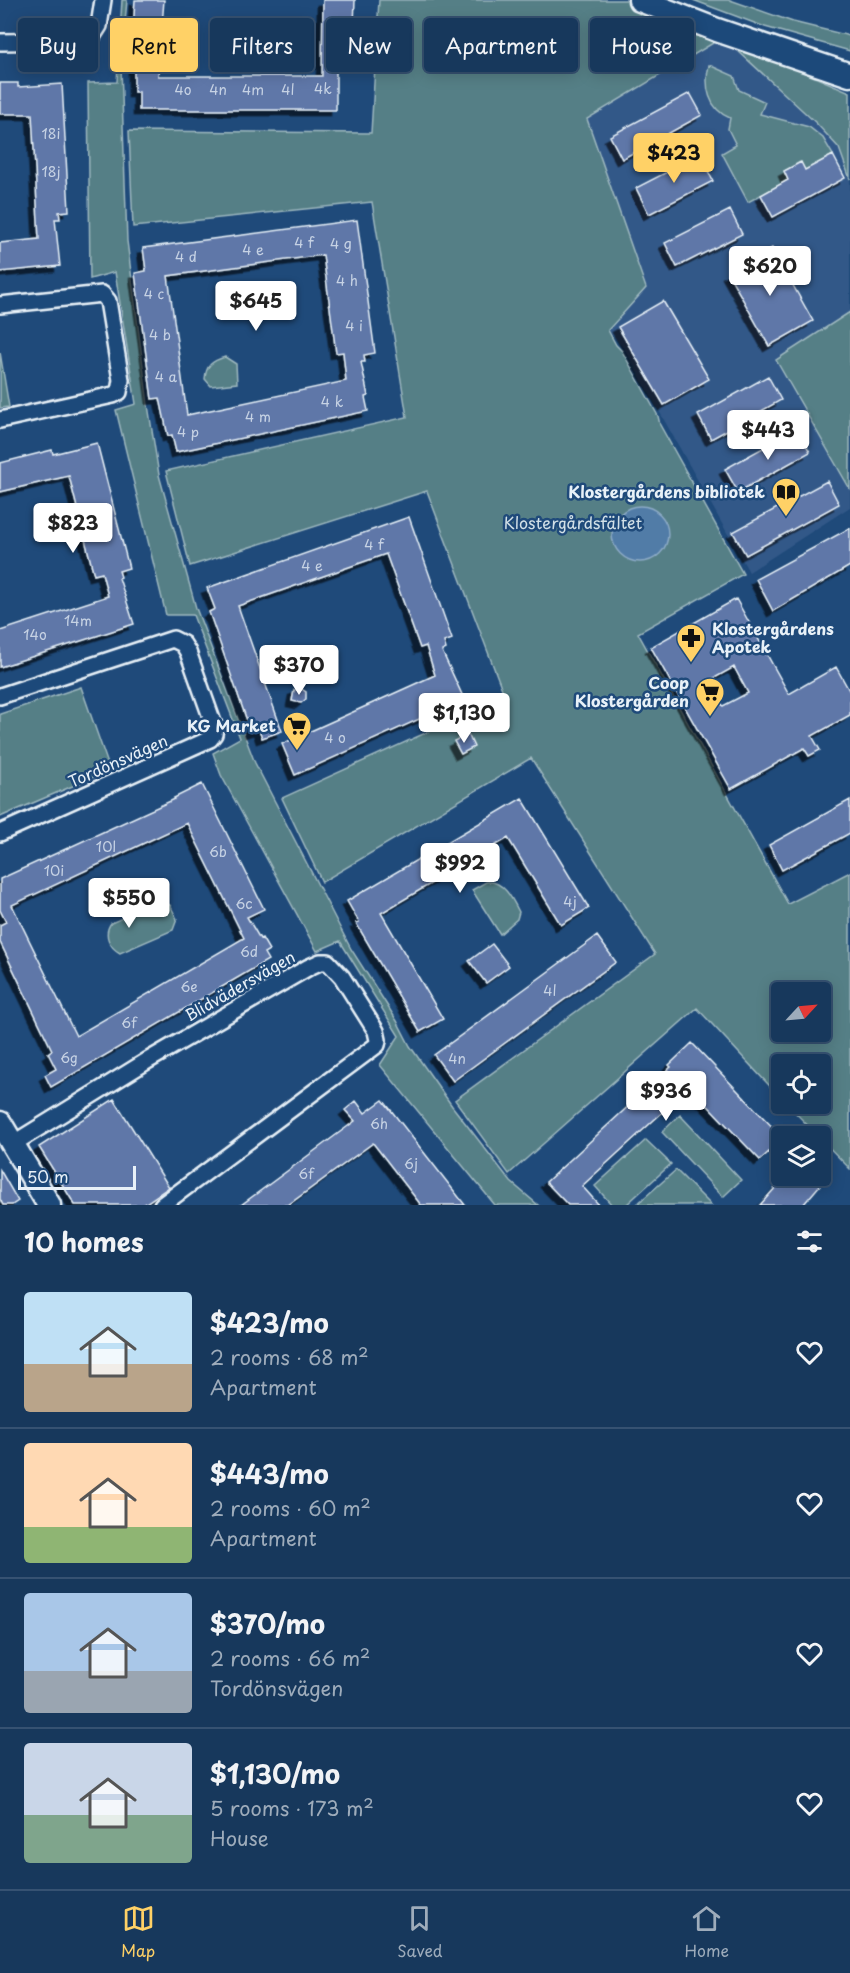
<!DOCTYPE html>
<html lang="en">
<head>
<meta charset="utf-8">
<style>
	body { margin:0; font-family:"Playpen Sans",sans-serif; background:#244365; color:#f1f3f6; height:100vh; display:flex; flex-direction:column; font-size:22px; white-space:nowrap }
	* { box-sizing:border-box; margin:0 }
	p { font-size:20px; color:#9eacbb }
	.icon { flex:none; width:33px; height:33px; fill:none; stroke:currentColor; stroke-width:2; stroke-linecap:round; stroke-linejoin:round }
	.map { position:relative; height:1205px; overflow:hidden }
	.details { display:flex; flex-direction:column; background:#17385c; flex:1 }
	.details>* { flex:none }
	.hud { position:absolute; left:18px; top:18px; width:814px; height:54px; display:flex; gap:12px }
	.needle { width:39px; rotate:64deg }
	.controls { position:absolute; left:771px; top:982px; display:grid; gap:12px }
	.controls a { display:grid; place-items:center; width:60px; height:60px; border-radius:6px; background:#17385c; box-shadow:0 3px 15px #0003,0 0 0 2px #365272; font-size:30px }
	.scale { position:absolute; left:18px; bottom:15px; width:118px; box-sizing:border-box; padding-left:6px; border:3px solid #e8f1f8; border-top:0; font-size:16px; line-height:21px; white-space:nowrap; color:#e8f1f8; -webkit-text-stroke:4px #1f4a7a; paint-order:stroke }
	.price { position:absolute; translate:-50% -51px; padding:0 14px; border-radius:6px; background:#fff; color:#222; font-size:20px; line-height:39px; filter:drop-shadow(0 2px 3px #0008) }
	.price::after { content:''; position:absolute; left:50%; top:36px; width:18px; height:14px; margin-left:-9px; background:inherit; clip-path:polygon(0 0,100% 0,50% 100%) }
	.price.selected { background:#ffd166; color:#111 }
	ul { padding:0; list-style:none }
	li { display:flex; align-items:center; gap:18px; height:150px; padding:0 24px }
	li+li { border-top:2px solid #365272 }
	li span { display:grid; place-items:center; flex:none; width:168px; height:120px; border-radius:6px; color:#555 }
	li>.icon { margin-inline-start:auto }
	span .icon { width:72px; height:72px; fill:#fffc; stroke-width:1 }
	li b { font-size:26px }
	h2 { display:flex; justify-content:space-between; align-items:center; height:72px; padding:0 24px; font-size:26px }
	.tag { padding:0 21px; border-radius:6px; background:#17385c; box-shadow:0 3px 15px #0003,0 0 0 2px #365272; font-size:21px; line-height:54px }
	.tag.selected { background:#ffd166; color:#111 }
	.dock { display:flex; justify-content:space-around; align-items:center; height:84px; border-top:2px solid #365272; background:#17385c; font-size:16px; color:#9eacbb }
	.dock a { display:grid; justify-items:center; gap:3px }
	.dock .selected { color:#ffd166 }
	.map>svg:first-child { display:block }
	.built { fill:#325888 }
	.green { fill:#557f86; stroke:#9eb8bf; stroke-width:1.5; fill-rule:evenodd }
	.water { fill:#517ca7; stroke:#8dabc7; stroke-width:1.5 }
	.building { fill:#5f77a8; stroke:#e8f1f8; stroke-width:1.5; fill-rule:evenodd; filter:url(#shadow) }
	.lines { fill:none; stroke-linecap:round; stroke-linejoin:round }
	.street-casing { stroke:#e8f1f8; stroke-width:20 }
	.secondary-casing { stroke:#e8f1f8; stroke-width:27 }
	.street { stroke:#1f4a7a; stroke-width:15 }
	.secondary { stroke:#1f4a7a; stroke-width:22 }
	.labels { text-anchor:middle; stroke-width:5; stroke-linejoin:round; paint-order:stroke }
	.number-label { font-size:14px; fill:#c6d2e4 }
	.poi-label { font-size:16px; font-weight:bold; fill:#e8f1f8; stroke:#1f4a7a; text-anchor:end }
	.park-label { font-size:16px; fill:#d2e0e7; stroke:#1f4a7a }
	.street-label { font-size:16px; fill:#e8f1f8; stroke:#1f4a7a }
</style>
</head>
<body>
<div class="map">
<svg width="850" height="1205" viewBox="0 0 850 1205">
	<defs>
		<filter id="shadow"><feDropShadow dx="-5.5" dy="5.5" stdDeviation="0" flood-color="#0009"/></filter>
	</defs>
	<rect width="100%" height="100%" fill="#1f4a7a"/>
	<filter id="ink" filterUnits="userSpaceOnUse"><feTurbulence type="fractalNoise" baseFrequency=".0167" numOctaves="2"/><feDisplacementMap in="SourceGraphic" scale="12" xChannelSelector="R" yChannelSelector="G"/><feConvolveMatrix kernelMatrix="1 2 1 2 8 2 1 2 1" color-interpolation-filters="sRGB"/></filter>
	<g filter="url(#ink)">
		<path class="built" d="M723,36l93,87 23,25 11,31v133l-73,48 73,129v18l-101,65 -124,-222 -17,-20 -21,-212z"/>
		<path class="green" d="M122,0h5l-6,67 6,174 21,164 11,70 37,133 59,155 96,186 46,72 13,25 42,60 59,76 27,23h-43l-115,-140 19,-29 -59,-95 -23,10 -96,-176 -8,-22 27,-15 -47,-123h-27l-50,-205 20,-6 -21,-132 -25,7 -2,-196 29,-1z
			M379,0h254l217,92v87l-11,-31 -23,-25 -93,-86 -136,82 59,169 -38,42 8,15 6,6 36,65 2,9 83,149 -105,59 150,271 62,-32v297l-63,-65h33v-39h-38l-1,33 -84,-90 -188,166 -54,-74 200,-146 -124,-196 -209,124 -40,-84 223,-101 -78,-206 -237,75 -24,-95 241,-54 -35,-215 -239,25 -4,-96 242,2zM782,993h38v39h-38z
			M693,0h37l63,22 57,14v15l-85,-24z
			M709,65l25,11 5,14 26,12 -5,12 49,13 14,11 10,17 -28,15 -5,-8 -16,9 4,9 -40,22 -26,-49 14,-8 -8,-16 2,-11c-22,-9 -26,-32 -21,-53z
			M850,312v177l-74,-129z
			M0,352l9,55 -9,1z
			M225,357l11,7 1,19 -26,3 -6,-7c1,-14 7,-18 20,-22z
			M81,687l29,83 -110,47v-103z
			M486,882c17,-2 26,16 33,30l-2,7 -17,15 -28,-44z
			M161,901l9,4 7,14 -4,11 -53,23c-11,-6 -17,-19 -9,-30z
			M680,1115l61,65 -18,17 -61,-65z
			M646,1140l25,24 -45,41h-14l-17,-19z
			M676,1170l35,35h-75z"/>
		<path class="water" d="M612 534a28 28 0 1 1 56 0a28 28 0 1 1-56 0Z"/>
		<path class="building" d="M135,0h29l-6,76h164l1,-76h32l-2,50h-13v8h-4v52h-197v-18h-5v-28l-3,-1z
			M0,83h18v4l44,-3 7,127 -10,1 1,7h-5l5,47 -60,6v-29l39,-4 -7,-125h-32z
			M690,93l12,22 -80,44 -12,-23z
			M700,155l13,26 -64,33 -13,-26z
			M833,155l12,23 -72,39 -12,-22 27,-15 -4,-9 17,-9 4,8z
			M730,210l12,24 -65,33 -12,-24z
			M357,220l18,133 -11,2 1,7h-4l7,34 -3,1 3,14 -192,41 -4,-17 -4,1 -8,-38 -8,1 -17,-126 11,-2 -3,-23zM323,255l13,98 7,-1 3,29 -159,34 -19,-139z
			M772,248l41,73 -44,25 -41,-73z
			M663,301l46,78 -45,26 -46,-78z
			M768,376l13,24 -70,39 -13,-24z
			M797,429l13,23 -72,40 -13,-23z
			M97,443l32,125 -10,3 2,6 -2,1 15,46 -134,43v-36l108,-35 -6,-23 -8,2 -25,-99 -69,16v-29l52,-13 1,4z
			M827,481l12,23 -93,51 -13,-23z
			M409,517l43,122 -8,3 2,7 -4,2 22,48 -169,76 -13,-31 153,-69 -9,-29 -6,2 -34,-94 -148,52 44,125 -20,7 -3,-9 -8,3 -42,-120 6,-3 -8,-21z
			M850,528v38l-77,45 -17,-32z
			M736,599l53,95 47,-27 14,25v23l-38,21 8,14 -11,6 -5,-8 -73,41 -80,-142zM734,667l14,26 -25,13 -14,-25z
			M300,688l6,4v7l-5,4 -9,-2 2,-11z
			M468,734l6,13 -13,7 -7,-13z
			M202,784l62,125 -17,8 13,22 2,-1 7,12 -5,3 4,7 -217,127 -6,-12 11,-6 -8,-16 4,-3 -52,-108v-17l6,-3 -6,-12v-31l175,-80 -1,-1zM187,823l57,115 -168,98 -64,-131z
			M522,798l67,110 -28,17 -53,-87 -127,75 62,106 -23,13 -64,-109 3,-1 -12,-21z
			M850,800v33l-68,37 -13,-25z
			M597,936l19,26 -163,119 -19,-26z
			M492,944l17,22 -23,17 -17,-22z
			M692,1043l90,94v3l-22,20 -70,-73 -108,99 17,19h-31l-22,-23 125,-115 -2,-2z
			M114,1099l55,88 -26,18h-68l-36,-58z
			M383,1100l82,105h-44l-48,-62 -85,62h-47l114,-84 -10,-11 11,-9 9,12z
			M0,1170l18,31 -6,4h-9l-3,-6z
			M786,1176h23l11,9 -17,20h-43z"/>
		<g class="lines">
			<g class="street-casing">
				<path id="street" d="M0,42l76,-1 16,-4 7,-11 4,-26
					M0,305l102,-11 6,7 13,79 -2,12 -6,3 -113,25
					M0,696l173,-57 10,5 5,8 27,76 -1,6 -4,5 -210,94
					M11,1145l136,-84 162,-94 11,-5h8l14,15 34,54 2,9 -1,5 -215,160"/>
			</g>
			<g class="secondary-casing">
				<path id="secondary" d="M640,0l77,30 133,45
					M0,1123l49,82"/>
			</g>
			<use href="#street" class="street"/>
			<use href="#secondary" class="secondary"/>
		</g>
	</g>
	<defs>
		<g id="library-pin" transform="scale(1.5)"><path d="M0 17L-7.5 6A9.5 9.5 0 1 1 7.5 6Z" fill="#ffd166" stroke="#1f4a7a"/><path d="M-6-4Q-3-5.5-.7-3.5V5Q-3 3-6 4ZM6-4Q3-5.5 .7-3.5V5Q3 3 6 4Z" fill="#111"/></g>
		<g id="pharmacy-pin" transform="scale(1.5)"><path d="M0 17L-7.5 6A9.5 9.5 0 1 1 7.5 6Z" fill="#ffd166" stroke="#1f4a7a"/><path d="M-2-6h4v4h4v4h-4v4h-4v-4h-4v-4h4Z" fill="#111"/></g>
		<g id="supermarket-pin" transform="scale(1.5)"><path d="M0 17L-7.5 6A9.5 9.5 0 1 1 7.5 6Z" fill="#ffd166" stroke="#1f4a7a"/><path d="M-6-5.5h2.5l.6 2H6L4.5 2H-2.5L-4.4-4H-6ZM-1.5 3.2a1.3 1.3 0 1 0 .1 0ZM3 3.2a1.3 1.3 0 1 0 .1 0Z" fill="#111"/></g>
	</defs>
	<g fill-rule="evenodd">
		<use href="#library-pin" x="786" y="492"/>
		<use href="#pharmacy-pin" x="691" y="638"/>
		<use href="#supermarket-pin" x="710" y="692"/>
		<use href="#supermarket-pin" x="297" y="726"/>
	</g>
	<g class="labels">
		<g class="number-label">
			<text x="323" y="94">4k</text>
			<text x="183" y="95">4o</text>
			<text x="218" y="95">4n</text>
			<text x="253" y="95">4m</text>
			<text x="288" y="95">4l</text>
			<text x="51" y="139">18i</text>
			<text x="51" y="177">18j</text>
			<text x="304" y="248">4 f</text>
			<text x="341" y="249">4 g</text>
			<text x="253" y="255">4 e</text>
			<text x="186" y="262">4 d</text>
			<text x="347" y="286">4 h</text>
			<text x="154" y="299">4 c</text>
			<text x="354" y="331">4 i</text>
			<text x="160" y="340">4 b</text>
			<text x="166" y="382">4 a</text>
			<text x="332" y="407">4 k</text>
			<text x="258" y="422">4 m</text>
			<text x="188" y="437">4 p</text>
			<text x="374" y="550">4 f</text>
			<text x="312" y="571">4 e</text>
			<text x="78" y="626">14m</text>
			<text x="35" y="640">14o</text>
			<text x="335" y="743">4 o</text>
			<text x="106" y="852">10l</text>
			<text x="218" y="857">6b</text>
			<text x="54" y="876">10i</text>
			<text x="570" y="907">4j</text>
			<text x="244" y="909">6c</text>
			<text x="249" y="957">6d</text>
			<text x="189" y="992">6e</text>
			<text x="550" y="996">4l</text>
			<text x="129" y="1028">6f</text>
			<text x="69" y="1063">6g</text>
			<text x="457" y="1064">4n</text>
			<text x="379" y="1129">6h</text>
			<text x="411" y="1169">6j</text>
			<text x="306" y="1179">6f</text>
		</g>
		<g class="poi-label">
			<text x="765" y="498">Klostergårdens bibliotek</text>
			<text x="712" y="635" text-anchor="start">Klostergårdens<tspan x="712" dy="18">Apotek</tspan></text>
			<text x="689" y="689">Coop<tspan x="689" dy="18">Klostergården</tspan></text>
			<text x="276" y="732">KG Market</text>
		</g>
		<g class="park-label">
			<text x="573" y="529">Klostergårdsfältet</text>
		</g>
		<g class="street-label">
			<text transform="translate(118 761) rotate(-24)" y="6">Tordönsvägen</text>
			<text transform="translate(240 986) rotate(-30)" y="6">Blidvädersvägen</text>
		</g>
	</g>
</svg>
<div class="controls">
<a><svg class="needle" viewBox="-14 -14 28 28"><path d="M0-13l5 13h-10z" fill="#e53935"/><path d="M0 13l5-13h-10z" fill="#9eacbb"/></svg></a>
<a><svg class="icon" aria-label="locate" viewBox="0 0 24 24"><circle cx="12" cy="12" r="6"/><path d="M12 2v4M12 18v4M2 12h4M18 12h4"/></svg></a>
<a><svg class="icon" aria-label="layers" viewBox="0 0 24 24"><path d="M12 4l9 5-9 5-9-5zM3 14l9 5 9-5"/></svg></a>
</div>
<div class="scale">50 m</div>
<b class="price selected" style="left:674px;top:184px">$423</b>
<b class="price" style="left:770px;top:297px">$620</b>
<b class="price" style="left:256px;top:332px">$645</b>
<b class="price" style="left:768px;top:461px">$443</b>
<b class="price" style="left:73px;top:554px">$823</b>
<b class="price" style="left:299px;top:696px">$370</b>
<b class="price" style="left:464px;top:744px">$1,130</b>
<b class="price" style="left:460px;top:894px">$992</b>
<b class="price" style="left:129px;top:929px">$550</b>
<b class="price" style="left:666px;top:1122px">$936</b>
<div class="hud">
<a class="tag">Buy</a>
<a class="tag selected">Rent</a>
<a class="tag">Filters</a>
<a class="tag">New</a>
<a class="tag">Apartment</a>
<a class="tag">House</a>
</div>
</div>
<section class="details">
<h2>10 homes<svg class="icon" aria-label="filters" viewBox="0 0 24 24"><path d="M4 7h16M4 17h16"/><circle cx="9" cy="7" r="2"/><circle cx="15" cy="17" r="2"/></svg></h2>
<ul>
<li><span style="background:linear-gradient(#bfe0f5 60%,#b9a48a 0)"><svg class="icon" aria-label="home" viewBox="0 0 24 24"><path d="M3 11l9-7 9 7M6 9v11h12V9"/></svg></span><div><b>$423/mo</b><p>2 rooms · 68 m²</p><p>Apartment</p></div><svg class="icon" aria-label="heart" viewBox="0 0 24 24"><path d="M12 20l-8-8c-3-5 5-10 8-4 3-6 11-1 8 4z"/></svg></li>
<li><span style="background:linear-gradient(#ffd9b3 70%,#8fb573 0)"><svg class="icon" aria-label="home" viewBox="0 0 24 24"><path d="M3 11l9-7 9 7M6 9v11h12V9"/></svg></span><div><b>$443/mo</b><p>2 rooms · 60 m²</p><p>Apartment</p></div><svg class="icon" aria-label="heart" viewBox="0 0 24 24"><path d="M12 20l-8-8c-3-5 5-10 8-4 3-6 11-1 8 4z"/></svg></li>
<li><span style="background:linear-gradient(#a9c7e8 65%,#9aa5b1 0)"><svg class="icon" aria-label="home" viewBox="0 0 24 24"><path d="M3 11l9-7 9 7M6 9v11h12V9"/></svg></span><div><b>$370/mo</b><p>2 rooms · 66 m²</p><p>Tordönsvägen</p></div><svg class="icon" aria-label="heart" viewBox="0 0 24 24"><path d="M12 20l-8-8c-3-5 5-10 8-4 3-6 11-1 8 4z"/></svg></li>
<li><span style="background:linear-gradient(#c9d6e8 60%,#7fa58c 0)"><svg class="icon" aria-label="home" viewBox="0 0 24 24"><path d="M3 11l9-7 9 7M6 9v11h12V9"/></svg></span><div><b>$1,130/mo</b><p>5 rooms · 173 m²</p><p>House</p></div><svg class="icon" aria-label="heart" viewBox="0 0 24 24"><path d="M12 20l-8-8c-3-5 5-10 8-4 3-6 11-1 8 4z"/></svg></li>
</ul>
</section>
<nav class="dock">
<a class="selected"><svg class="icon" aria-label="map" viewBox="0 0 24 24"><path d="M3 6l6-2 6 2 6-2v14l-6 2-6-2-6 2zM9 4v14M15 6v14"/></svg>Map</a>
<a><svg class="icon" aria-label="saved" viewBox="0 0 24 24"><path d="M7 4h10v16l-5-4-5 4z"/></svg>Saved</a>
<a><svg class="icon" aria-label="home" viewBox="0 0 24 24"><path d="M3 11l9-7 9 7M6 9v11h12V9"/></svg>Home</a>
</nav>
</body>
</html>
